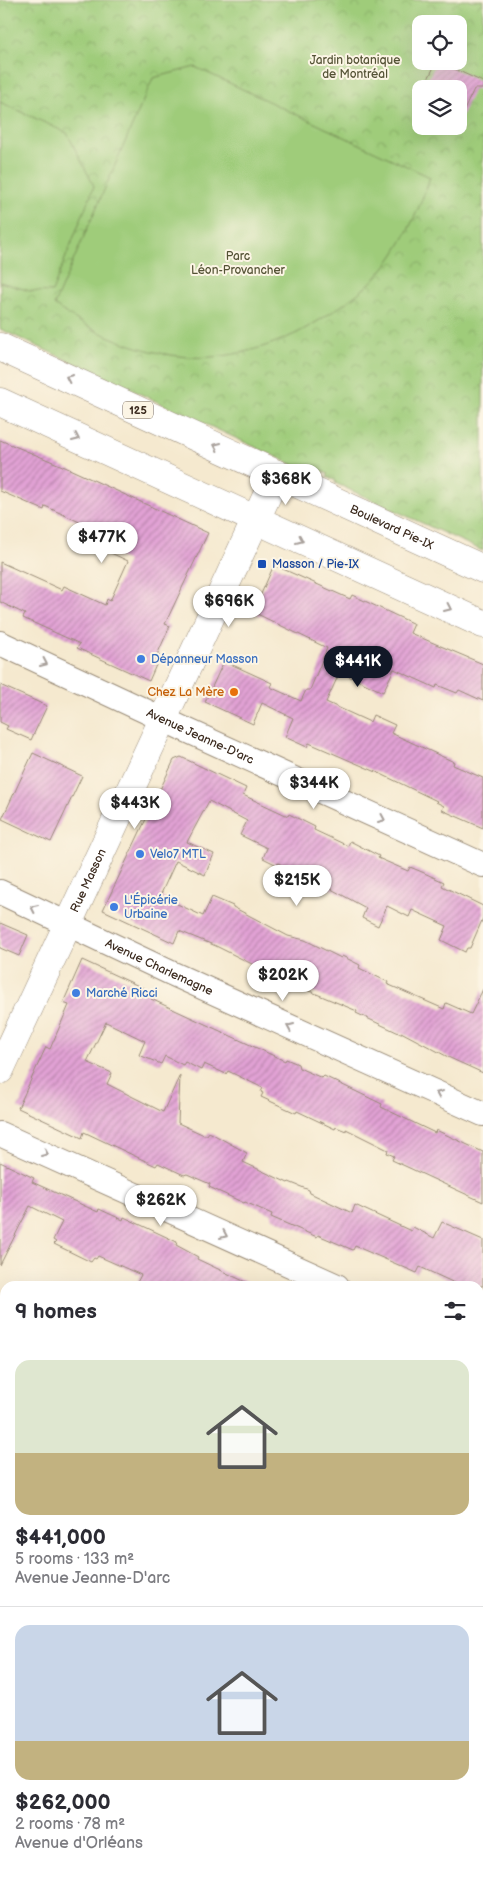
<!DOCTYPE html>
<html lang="en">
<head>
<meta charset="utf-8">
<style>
	body { margin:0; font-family:"Balsamiq Sans",sans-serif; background:#f2f2f3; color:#2b2b33; height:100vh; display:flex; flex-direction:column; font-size:19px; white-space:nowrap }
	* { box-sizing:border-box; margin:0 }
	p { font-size:16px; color:#7c7c81 }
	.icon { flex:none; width:28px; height:28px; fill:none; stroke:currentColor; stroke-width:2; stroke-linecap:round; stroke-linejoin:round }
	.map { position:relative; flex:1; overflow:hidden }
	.sheet { position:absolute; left:0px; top:1281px; width:484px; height:601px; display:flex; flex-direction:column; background:#fff; border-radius:15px 15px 0 0; box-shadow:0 5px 20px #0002 }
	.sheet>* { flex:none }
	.tools { position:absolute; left:412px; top:15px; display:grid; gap:10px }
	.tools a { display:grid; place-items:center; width:55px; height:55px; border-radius:10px; background:#fff; box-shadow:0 5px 20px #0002; font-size:25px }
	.price { position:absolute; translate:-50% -42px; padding:0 11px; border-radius:18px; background:#fff; color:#222; font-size:16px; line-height:32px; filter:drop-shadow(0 1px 2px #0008) }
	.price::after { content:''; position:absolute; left:50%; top:30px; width:15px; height:11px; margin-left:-8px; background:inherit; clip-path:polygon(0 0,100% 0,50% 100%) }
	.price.on { background:#111827; color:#fff }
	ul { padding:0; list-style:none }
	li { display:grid; align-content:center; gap:10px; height:265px; padding:0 15px }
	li+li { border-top:1px solid #e1e1e2 }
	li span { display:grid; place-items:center; height:155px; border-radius:15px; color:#555 }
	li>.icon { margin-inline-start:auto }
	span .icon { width:90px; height:90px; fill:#fffc; stroke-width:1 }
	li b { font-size:21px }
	h2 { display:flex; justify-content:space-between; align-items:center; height:60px; padding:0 15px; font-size:21px }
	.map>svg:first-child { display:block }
	.park { fill:url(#park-crowns); stroke:#6d7b4c; fill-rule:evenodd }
	.pitch { fill:#9fcc7a; stroke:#6d7b4c }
	.building { fill:url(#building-hatch) }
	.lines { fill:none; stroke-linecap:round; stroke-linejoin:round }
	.minor-casing { stroke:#988a76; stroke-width:26 }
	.tertiary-casing { stroke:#988a76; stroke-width:29 }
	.primary-casing { stroke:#988a76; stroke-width:29 }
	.minor { stroke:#fff; stroke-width:24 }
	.tertiary { stroke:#fff; stroke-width:28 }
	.primary { stroke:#fff; stroke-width:28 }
	.oneway { stroke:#a79f9a }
	.transit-dot { fill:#1a4fb4; stroke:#fcf5e5; stroke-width:2 }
	.shop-dot { fill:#3f7fe0; stroke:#fcf5e5; stroke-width:2 }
	.food-dot { fill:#e8710a; stroke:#fcf5e5; stroke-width:2 }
	.labels { text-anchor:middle; stroke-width:4; stroke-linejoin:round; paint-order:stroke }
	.shield { fill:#fcf5e5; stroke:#75675a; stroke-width:1 }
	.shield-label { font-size:11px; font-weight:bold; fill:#3b2a1e }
	.park-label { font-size:12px; fill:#545235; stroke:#fcf5e5 }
	.street-label { font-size:12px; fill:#3b2a1e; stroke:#fcf5e5 }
	.transit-label { font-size:12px; fill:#164399; stroke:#fcf5e5; text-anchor:start }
	.shop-label { font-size:12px; fill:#366cbe; stroke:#fcf5e5; text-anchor:start }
	.food-label { font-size:12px; fill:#c56008; stroke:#fcf5e5; text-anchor:end }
</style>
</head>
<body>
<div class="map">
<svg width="483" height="1882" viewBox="0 0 483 1882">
	<defs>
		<pattern id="park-crowns" width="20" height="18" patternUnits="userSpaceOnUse" patternTransform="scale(1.25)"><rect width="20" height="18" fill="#9fcc7a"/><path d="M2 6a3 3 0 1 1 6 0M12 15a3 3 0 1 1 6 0" fill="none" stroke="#8aaf69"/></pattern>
		<pattern id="building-hatch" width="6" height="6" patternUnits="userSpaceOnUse" patternTransform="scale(1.25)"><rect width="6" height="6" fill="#e2a2d5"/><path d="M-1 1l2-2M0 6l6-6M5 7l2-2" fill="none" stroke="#b884ac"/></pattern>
	</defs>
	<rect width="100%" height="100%" fill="#fcf5e5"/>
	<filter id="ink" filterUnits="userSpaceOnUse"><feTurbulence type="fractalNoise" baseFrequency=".02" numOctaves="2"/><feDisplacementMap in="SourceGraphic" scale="10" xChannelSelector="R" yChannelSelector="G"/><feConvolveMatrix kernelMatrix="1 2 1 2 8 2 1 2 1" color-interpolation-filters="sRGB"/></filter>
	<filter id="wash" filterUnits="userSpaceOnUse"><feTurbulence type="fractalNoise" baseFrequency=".0096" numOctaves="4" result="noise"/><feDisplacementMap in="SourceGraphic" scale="20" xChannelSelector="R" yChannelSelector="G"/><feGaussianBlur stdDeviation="1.12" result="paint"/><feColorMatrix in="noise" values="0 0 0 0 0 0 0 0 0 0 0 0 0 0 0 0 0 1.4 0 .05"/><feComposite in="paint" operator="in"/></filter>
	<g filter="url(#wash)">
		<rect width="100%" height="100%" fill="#f5e9cf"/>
		<path class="park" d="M0,0h483v551l-148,-68 1,-2 -9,-4 1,-3 -10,-5 -2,2 -4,-1 -1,3 -311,-144zM421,24h38v37h-38zM421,89h38v37h-38z"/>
		<path class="pitch" d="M195,67l235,110c-10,31 -24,61 -43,87 -17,23 -41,39 -64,54 -12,7 -24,15 -37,20 -32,14 -72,23 -107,18 -45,-5 -89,-25 -125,-51l99,-227z
			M0,102l67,31 27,53 -42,106 -22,-1 -30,-9z"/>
		<g id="blocks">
			<path class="building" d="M437,61l46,21v7h-9l-15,32v-32h-36z
				M0,440l65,27 143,66 -43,91 5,2 -13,29 3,1 -11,25 -72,-33 3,-4 -57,-26 2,-4 -25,-12v-40l62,28 2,-4 41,19 2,-6 3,2 18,-40 -47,-22 7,-13 -43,-20 -1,4 -44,-19z
				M274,565l76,34 2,-4 62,29 -4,9 73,31v37l-24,-11 -2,3 -20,-8 -1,3 -42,-19 -11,23 -43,-20 -14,30 44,20 3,-7 22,10 -4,8 63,29 -1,3 30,13v50l-41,-18 2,-4 -8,-4 1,-1 -56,-27 -72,-31 -2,4 -22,-10 8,-19 -31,-15 -9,21 -48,-22 19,-41 48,22 -2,4 31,14 5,-11h4l17,-42 -74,-36z
				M0,685l47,21 -16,34 -25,-11 2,-3 -8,-4z
				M33,753l49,23 -31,66 -49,-23z
				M181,757l65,31 -3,7 45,21 1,-2 26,13 -1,3 34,16 2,-5 29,15 -1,2 30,13 2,-4 12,5 22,10 -2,4 41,20v12l-13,30h-3l-2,4 -24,-12 6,-14 -35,-16 -3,7 -22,-11 -9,20 -16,-8 4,-10 -68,-37 -1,2 -19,-10 -1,2 -14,-7 4,-10 -27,-13 7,-14 -38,-20 -22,41 27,12 -9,21 -29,-14 -16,35 43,20 9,-19 21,9v1l55,29 17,4 36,18 1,-2 18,9 -1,3 29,14 -1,2 57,25 2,-6 25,11 12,-25v84l-33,-15 -49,-26v2l-45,-21 1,-2 -69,-29 -72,-36 -37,-15 -5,12 -71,-33 71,-150z
				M0,923l28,12 -9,21 -19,-8z
				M82,960l72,33 -3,6 134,62 1,-2 12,5 1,4 23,10 2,-2 58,28 -1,3 54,26 1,-3 47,22v50l-91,-42 2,-4 -7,-3 1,-3 -42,-21v2l-10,-4 -1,2 -38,-18 -1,2 -35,-16 2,-4 -2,-1 2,-4 -35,-17 -2,3 -22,-10 -3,6 -16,-8 -2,3 -18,-9 -4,8 -22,-9 6,-14 -39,-19 -19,40 25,11 -5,11 56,28 17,-37 -2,48 26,12h3l2,-3 38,21 -4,9 45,21 1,-1 20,8 1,3 42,20 3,-8 56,26 2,-4 21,11 8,-16 41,18v46h-22l-41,-19 -3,6 -62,-27 -2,4 -35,-15 -1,2 -46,-20 1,-3 -27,-12 -1,1 -35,-16 1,-3 -23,-10 -3,1 -26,-12 -2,3 -72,-34 -2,6 -64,-30 28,-61 4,2 19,-44 -6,-2z
				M0,1162l34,16 -2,4 66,30 1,-3 24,11 1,-3 53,25 -1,3 22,12 -1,2 57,27h-119l6,-11 -43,-19 -2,3 -2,-1 -3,4 -37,-18 2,-2 -3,-2 9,-18 -32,-16 -30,59z"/>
		</g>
	</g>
	<g filter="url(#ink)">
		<use href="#blocks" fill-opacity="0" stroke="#988a76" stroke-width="1"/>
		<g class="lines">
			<g class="minor-casing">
				<g id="minor">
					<path id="s1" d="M0,643l184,86 299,136"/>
					<path id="s2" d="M0,892l171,81 312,141"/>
					<path d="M0,1134l337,152"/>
					<path d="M479,1351l4,2"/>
					<path d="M0,1372l5,3"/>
					<path d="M479,1555l4,-7"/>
					<path d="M479,1592l4,2"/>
					<path d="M0,1632l5,2"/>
					<path d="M479,1849l4,2"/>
					<path d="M290,1882l1,-4"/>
				</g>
			</g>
			<g class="tertiary-casing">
				<g id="tertiary">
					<path id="s3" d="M0,1070l277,-596"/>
				</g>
			</g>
			<g class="primary-casing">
				<g id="primary">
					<path id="s4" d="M0,347l483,222"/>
					<path d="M0,402l483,222"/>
				</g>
			</g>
			<use href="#minor" class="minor"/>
			<use href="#tertiary" class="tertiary"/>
			<use href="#primary" class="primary"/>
		</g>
		<defs><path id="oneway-chevron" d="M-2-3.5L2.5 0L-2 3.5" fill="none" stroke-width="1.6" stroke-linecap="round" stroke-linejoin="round" transform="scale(1.25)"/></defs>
		<g class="oneway">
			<use href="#oneway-chevron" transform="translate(69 378) rotate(-155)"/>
			<use href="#oneway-chevron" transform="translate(76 438) rotate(25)"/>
			<use href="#oneway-chevron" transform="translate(217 446) rotate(-155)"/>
			<use href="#oneway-chevron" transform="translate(300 540) rotate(25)"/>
			<use href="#oneway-chevron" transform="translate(448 608) rotate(25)"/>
			<use href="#oneway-chevron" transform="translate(44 663) rotate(25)"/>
			<use href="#oneway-chevron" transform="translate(382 819) rotate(24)"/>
			<use href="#oneway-chevron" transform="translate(34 908) rotate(-155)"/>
			<use href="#oneway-chevron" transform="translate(290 1027) rotate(-156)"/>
			<use href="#oneway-chevron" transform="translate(439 1094) rotate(-156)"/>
			<use href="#oneway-chevron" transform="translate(45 1153) rotate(24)"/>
			<use href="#oneway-chevron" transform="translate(224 1235) rotate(24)"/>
		</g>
	</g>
	<rect class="transit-dot" x="257" y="559" width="10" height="10" rx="2.5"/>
	<g class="shop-dot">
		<circle cx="141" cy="659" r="5"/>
		<circle cx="140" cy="854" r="5"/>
		<circle cx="114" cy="907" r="5"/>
		<circle cx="76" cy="993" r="5"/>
	</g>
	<circle class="food-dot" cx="234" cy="692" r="5"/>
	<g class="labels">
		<rect class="shield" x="123" y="401.5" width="30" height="17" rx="4"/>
		<g class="shield-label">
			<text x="138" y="414">125</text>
		</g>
		<g class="park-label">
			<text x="355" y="64">Jardin botanique<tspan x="355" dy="14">de Montréal</tspan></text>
			<text x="238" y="260">Parc<tspan x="238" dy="14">Léon-Provancher</tspan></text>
		</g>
		<g class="street-label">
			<text dy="4" stroke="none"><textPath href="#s4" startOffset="431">Boulevard Pie-IX</textPath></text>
			<text dy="4" stroke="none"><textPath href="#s1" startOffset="221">Avenue Jeanne-D'arc</textPath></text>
			<text dy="4" stroke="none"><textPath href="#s3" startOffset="209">Rue Masson</textPath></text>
			<text dy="4" stroke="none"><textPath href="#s2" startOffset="176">Avenue Charlemagne</textPath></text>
		</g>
		<g class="transit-label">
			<text x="272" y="568">Masson / Pie-IX</text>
		</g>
		<g class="shop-label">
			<text x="151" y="663">Dépanneur Masson</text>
			<text x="150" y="858">Velo7 MTL</text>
			<text x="124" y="904">L'Épicérie<tspan x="124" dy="14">Urbaine</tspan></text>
			<text x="86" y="997">Marché Ricci</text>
		</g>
		<g class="food-label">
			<text x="224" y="696">Chez La Mère</text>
		</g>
	</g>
</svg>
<div class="tools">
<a><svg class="icon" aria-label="locate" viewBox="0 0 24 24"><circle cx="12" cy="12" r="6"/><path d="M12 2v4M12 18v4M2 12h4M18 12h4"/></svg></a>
<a><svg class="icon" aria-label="layers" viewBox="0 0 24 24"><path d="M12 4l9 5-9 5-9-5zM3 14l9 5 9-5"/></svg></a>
</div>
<b class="price" style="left:286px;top:506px">$368K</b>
<b class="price" style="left:102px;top:564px">$477K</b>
<b class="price" style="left:229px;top:628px">$696K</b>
<b class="price on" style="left:358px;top:688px">$441K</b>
<b class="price" style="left:314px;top:810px">$344K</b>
<b class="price" style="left:135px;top:830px">$443K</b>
<b class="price" style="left:297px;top:907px">$215K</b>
<b class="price" style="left:283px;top:1002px">$202K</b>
<b class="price" style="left:161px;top:1227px">$262K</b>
<section class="sheet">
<h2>9 homes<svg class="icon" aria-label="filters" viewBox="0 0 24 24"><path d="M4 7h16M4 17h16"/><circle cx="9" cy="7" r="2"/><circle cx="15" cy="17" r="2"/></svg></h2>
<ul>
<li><span style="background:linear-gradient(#dfe7d0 60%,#c2b280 0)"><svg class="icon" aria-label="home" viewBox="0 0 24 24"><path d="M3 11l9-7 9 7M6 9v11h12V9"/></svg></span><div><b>$441,000</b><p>5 rooms · 133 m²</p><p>Avenue Jeanne-D'arc</p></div></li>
<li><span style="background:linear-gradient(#c9d6e8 75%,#c2b280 0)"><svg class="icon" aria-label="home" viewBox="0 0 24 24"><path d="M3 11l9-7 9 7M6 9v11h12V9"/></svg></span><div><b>$262,000</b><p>2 rooms · 78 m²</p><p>Avenue d'Orléans</p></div></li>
</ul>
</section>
</div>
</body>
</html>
